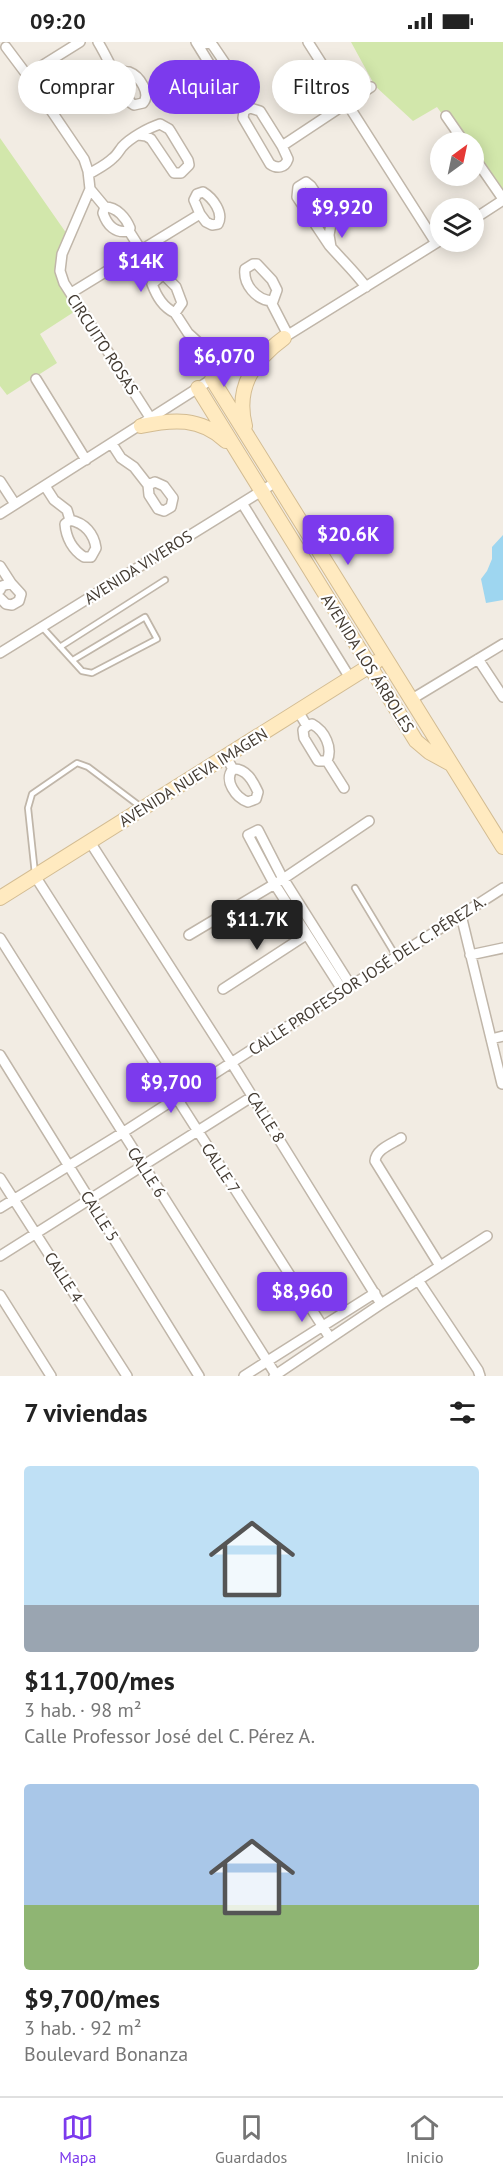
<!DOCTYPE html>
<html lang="es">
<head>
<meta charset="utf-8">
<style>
	body { margin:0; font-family:"PT Sans",sans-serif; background:#f6f6f6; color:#222; height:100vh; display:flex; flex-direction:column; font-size:22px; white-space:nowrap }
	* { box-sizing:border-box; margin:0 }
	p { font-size:20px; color:#767676 }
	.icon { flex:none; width:33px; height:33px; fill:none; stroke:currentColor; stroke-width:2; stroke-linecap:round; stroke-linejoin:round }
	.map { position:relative; height:1334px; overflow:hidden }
	.side { display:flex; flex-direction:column; background:#fff; flex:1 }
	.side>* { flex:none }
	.banner { position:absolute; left:18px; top:18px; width:468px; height:54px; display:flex; gap:12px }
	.needle { width:39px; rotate:33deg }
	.buttons { position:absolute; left:430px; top:90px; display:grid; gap:12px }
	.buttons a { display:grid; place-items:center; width:54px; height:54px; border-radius:50%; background:#fff; box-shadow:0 3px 15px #0003; font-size:30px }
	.price { position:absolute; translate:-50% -51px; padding:0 14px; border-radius:6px; background:#7c3aed; color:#fff; font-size:20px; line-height:39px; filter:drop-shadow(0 2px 3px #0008) }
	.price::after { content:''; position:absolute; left:50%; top:36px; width:18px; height:14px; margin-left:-9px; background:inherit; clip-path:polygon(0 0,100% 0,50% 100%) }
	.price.selected { background:#222; color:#fff }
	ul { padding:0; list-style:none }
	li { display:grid; align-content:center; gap:12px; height:318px; padding:0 24px }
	li span { display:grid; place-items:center; height:186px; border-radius:6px; color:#555 }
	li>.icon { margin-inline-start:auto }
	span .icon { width:108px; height:108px; fill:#fffc; stroke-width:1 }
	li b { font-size:26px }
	h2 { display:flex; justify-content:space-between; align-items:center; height:72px; padding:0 24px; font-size:26px }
	.pill { padding:0 21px; border-radius:27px; background:#fff; box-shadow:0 3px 15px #0003; font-size:21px; line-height:54px }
	.pill.selected { background:#7c3aed; color:#fff }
	.status { display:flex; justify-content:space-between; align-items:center; height:42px; padding:0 30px; background:#fff; direction:ltr }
	.status svg { height:16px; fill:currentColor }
	.tab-bar { display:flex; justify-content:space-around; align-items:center; height:84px; border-top:2px solid #e0e0e0; background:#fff; font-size:16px; color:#767676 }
	.tab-bar a { display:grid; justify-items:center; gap:3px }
	.tab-bar .selected { color:#7c3aed }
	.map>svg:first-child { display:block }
	.green { fill:#d2e7ab }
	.water { fill:#9ed6f0 }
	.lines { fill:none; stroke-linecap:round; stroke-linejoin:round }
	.lane-casing { stroke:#c0b6a9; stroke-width:8 }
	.street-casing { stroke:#c0b6a9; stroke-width:12 }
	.secondary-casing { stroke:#d3bc92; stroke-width:16 }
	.lane { stroke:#fff; stroke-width:4.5 }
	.street { stroke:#fff; stroke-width:9 }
	.secondary { stroke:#ffeac0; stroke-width:14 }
	.labels { text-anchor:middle; stroke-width:4.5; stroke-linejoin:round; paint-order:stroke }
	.street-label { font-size:16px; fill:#443c33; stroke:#fff }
</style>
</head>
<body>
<div class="status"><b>09:20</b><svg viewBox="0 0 49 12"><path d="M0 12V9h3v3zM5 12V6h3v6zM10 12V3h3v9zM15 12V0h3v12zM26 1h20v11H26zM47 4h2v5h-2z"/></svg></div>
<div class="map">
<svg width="503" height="1334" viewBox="0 0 503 1334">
	<rect width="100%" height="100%" fill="#f2ece3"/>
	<path class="green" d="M351,0h152v157l-29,-40v-17h-12l-25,-35 -24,14 -38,-35z
		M0,96l69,99 -9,35 20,36 -40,26 17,29 -50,32 -7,-9z"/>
	<path class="water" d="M503,493v65l-17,3 -5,-24 6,-8 5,-12v-12z"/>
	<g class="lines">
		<g class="lane-casing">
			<path id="lane" d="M42,585l40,44 10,2 65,-34 -12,-22 -72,43
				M60,605l105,-67
				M35,832l-7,-66 4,-14 45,-31 11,4 53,40
				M355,846l41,68"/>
		</g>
		<g class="street-casing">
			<path id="street" d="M98,0c12,20 20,41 33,61l3,2 9,-2c8,-9 -3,-27 -14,-31 -6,-1 -10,-1 -15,-3
				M196,0l24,39 5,4 8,-4v-6l-19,-28 -3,-4 -9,1 -5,-2
				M308,0l128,201
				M6,5l21,28 57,84 4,12 2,18 -28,65 -2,17 4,12 87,136
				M27,33l53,-33
				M446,74l18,26
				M282,104l-22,-35 -10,-3 -6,3 -1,7 27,46c7,5 15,4 18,-5l-6,-13 89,-59
				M474,115l29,42
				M89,132c8,-5 17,-9 24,-16 4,-3 6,-7 9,-11 8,-9 26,-19 38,-23l9,5 2,3 17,28 1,5 -8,8h-7l-23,-34 -5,-3 -7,-1
				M90,147l15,18
				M474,177l29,-19
				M129,189c-14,3 -22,-6 -26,-18l2,-6c12,0 21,11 25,21l-1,3 12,19
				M331,205l-2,-12 3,-17 -21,-32 -5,-4 -8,5 -1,10 32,48c13,15 26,27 37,42
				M71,251l129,-79 -6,-14 3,-6 6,-2c10,6 21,21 15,32l-6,1 -6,-3 -6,-8
				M272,259c-16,-1 -29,-17 -27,-32l8,-5h4l15,16 5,10 -5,14 16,31
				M175,271c-12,-6 -18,-16 -23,-29l8,-7 5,-1 11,11 6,16 -7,10 13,20 22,20 13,19
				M280,298l161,-100
				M36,337l50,81
				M112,402l9,14 13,9 14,18 1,10 9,14 6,2 7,-4 2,-9 -9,-12 -9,-4 -7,3
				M0,439l15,23
				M45,444l9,14 13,10 3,10 -5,4c1,14 8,26 19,33h7l5,-9c-2,-14 -11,-25 -26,-28
				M242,461l108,175
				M0,472l212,-135 56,-32
				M0,524l11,17 10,11 -2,7 -7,4 -6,-1 -6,-6
				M0,548l2,-4 9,-3
				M0,611l276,-171
				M478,617l25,38
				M412,657l91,-55
				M298,669l9,15 5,-2c13,7 21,24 15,37l17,27
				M307,684l-4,4 1,8 14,23h9
				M226,715l7,12c13,-1 20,12 25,23l-2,7 -8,3c-12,-4 -25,-22 -15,-33
				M90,800l141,220 150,242
				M35,834l295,462
				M461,873l41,169
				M189,893l94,-56 86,-58
				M0,896l276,437
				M470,913l33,-7
				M223,947l83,-54
				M343,949l-71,-111 -24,-45 10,-5 23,45 70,111
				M491,997l12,-3
				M0,1013l199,321
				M401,1096c-9,6 -25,11 -26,23l65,105
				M0,1136l127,198
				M0,1166l122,-75 381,-245
				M0,1214l253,-160
				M418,1238l60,90 2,6
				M0,1253l51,81
				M244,1334l131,-83
				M274,1334l107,-72 106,-68"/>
		</g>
		<g class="secondary-casing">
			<path id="secondary" d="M212,337l291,468
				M198,346l218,353 13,11 22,12
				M141,384c32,-7 59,-9 85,15
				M245,384c-10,-39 9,-66 39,-88
				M0,856l376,-236"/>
		</g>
		<use href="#lane" class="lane"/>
		<use href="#street" class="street"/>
		<use href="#secondary" class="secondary"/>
	</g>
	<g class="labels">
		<g class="street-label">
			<text transform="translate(103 302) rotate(57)" y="6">CIRCUITO ROSAS</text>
			<text transform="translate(138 525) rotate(-32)" y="6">AVENIDA VIVEROS</text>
			<text transform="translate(368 621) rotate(58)" y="6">AVENIDA LOS ÁRBOLES</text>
			<text transform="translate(193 735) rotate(-32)" y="6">AVENIDA NUEVA IMAGEN</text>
			<text transform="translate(367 933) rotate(-33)" y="6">CALLE PROFESSOR JOSÉ DEL C. PÉREZ A.</text>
			<text transform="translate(266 1075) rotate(58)" y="6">CALLE 8</text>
			<text transform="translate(221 1126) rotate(57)" y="6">CALLE 7</text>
			<text transform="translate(147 1130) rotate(57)" y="6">CALLE 6</text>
			<text transform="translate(100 1174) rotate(58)" y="6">CALLE 5</text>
			<text transform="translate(64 1235) rotate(57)" y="6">CALLE 4</text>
		</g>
	</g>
</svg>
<div class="buttons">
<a><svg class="needle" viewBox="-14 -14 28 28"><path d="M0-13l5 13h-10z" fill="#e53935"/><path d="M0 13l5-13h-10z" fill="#767676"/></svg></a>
<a><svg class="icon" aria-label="layers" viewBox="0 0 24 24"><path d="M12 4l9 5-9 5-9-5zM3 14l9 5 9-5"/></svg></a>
</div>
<b class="price" style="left:342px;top:197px">$9,920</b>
<b class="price" style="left:141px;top:251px">$14K</b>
<b class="price" style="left:224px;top:346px">$6,070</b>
<b class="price" style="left:348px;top:524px">$20.6K</b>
<b class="price selected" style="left:257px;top:909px">$11.7K</b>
<b class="price" style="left:171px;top:1072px">$9,700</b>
<b class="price" style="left:302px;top:1281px">$8,960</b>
<div class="banner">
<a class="pill">Comprar</a>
<a class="pill selected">Alquilar</a>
<a class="pill">Filtros</a>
</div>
</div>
<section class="side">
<h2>7 viviendas<svg class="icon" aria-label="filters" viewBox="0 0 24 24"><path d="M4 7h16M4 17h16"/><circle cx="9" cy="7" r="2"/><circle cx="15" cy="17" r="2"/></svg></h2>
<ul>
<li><span style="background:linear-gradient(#bfe0f5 75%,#9aa5b1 0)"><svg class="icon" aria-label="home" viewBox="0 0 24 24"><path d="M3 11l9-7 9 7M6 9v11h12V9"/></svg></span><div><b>$11,700/mes</b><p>3 hab. · 98 m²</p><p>Calle Professor José del C. Pérez A.</p></div></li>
<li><span style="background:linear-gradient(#a9c7e8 65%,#8fb573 0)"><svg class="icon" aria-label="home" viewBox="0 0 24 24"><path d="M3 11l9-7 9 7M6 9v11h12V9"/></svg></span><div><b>$9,700/mes</b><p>3 hab. · 92 m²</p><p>Boulevard Bonanza</p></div></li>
</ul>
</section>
<nav class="tab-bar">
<a class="selected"><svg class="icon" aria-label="map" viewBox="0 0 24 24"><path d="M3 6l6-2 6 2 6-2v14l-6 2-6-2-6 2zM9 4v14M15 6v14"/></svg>Mapa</a>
<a><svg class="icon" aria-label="saved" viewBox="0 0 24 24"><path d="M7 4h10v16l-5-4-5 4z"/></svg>Guardados</a>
<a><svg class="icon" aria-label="home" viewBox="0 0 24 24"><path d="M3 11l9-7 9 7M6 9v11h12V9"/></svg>Inicio</a>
</nav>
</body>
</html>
